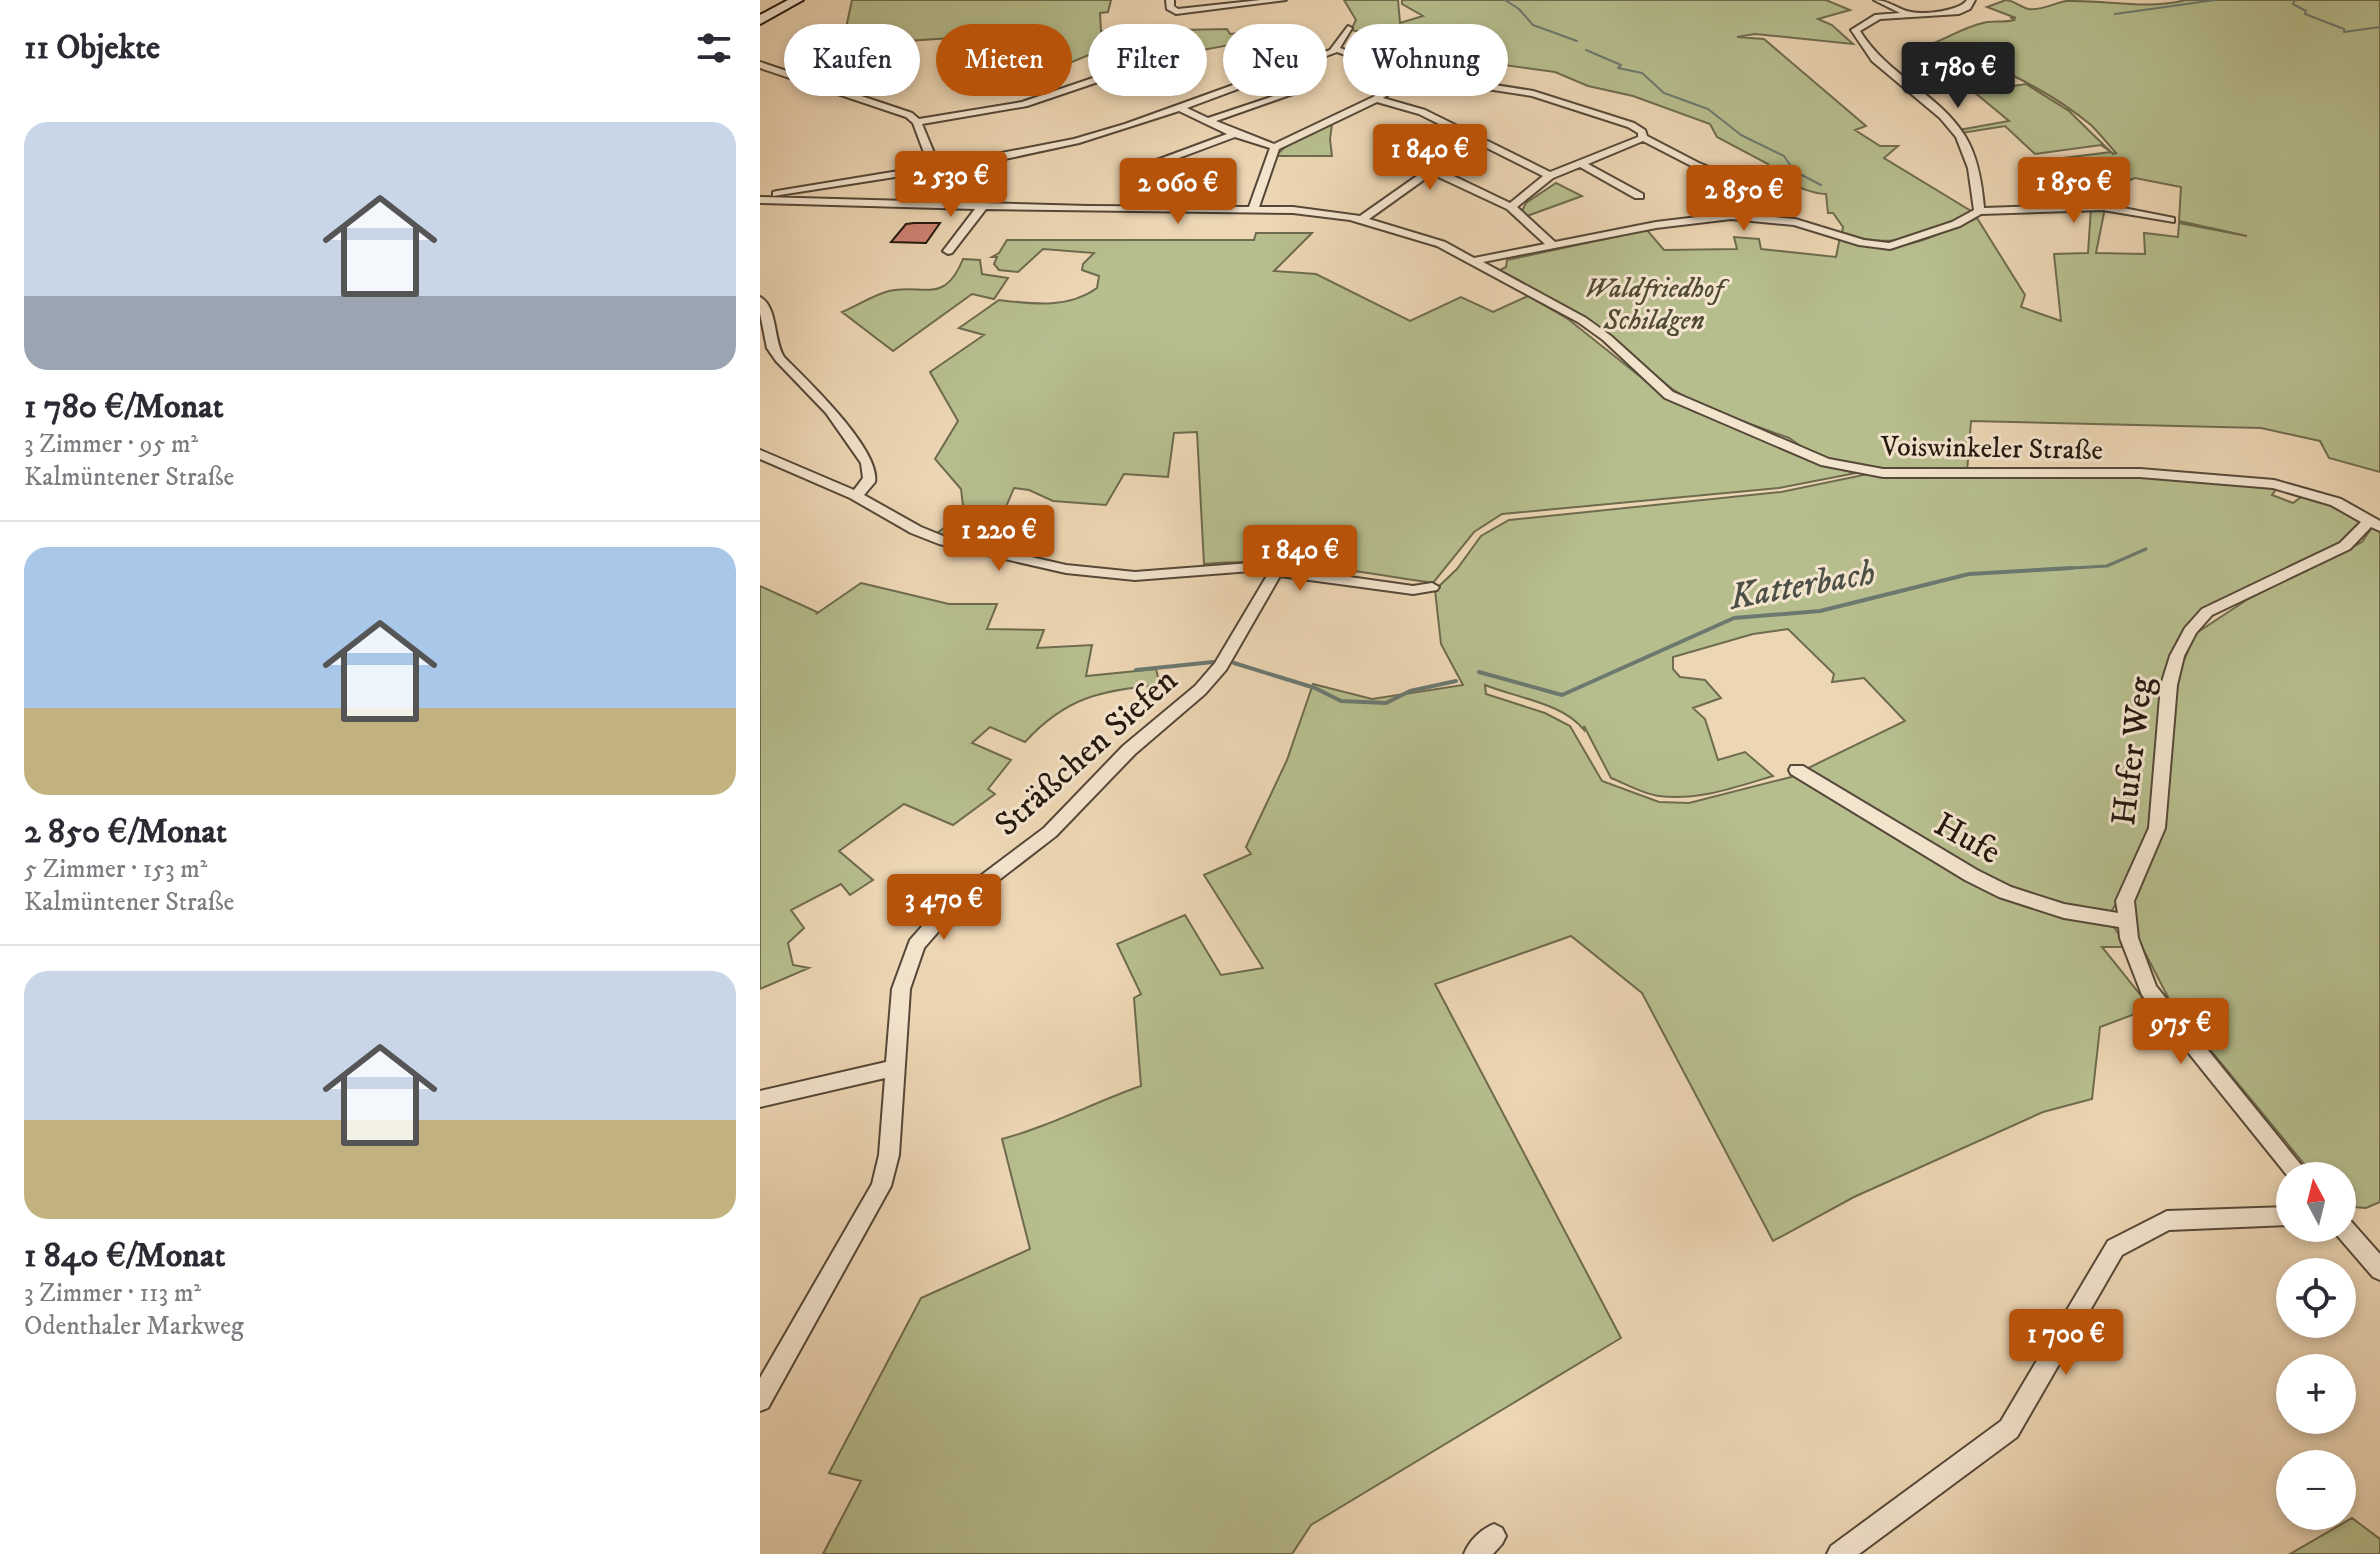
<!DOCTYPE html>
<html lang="de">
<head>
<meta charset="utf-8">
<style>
	body { margin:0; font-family:"IM FELL DW Pica",serif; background:#f2f2f3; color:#2b2b33; height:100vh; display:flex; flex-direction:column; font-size:30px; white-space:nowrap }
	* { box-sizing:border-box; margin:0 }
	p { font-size:26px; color:#7c7c81 }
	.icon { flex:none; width:44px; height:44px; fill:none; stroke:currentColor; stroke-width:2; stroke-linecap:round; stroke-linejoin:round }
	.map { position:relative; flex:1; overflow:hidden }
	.sheet { display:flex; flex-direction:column; background:#fff; width:760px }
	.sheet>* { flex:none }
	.guide { position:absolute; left:24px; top:24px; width:760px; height:72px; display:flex; gap:16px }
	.needle { width:52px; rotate:353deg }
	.buttons { position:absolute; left:1516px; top:1162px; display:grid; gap:16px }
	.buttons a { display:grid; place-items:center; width:80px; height:80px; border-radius:50%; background:#fff; box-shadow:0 4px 12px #0003; font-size:40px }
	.price { position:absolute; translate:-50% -68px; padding:0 18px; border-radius:8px; background:#b45309; color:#fff; font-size:26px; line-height:52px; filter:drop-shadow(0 2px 4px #0008) }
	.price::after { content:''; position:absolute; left:50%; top:48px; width:24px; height:18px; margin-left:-12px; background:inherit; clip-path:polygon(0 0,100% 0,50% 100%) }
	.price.selected { background:#222; color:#fff }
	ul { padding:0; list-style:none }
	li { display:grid; align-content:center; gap:16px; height:424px; padding:0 24px }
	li+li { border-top:2px solid #e1e1e2 }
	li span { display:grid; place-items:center; height:248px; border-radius:24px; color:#555 }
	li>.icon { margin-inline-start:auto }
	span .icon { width:144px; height:144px; fill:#fffc; stroke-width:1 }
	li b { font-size:34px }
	h2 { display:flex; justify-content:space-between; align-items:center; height:96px; padding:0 24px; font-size:34px }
	.tag { padding:0 28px; border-radius:36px; background:#fff; box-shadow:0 4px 12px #0003; font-size:28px; line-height:72px }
	.tag.selected { background:#b45309; color:#fff }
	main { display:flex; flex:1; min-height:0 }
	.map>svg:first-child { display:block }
	.green { fill:#b7be8e; stroke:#6e6b4e; stroke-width:2 }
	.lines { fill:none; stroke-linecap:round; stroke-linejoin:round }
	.stream-far2 { stroke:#6b7970; stroke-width:2 }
	.stream-far1 { stroke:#6b7970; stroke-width:3 }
	.stream { stroke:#6b7970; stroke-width:4 }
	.building { fill:#d08475; stroke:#24180e; stroke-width:2 }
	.street-casing { stroke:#564838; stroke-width:4 }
	.secondary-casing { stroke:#24180e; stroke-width:4 }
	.street { fill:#f3e4ce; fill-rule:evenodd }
	.secondary { fill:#f3e4ce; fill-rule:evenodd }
	.labels { text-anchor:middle; stroke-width:6; stroke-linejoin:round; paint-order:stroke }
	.far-park-label { font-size:28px; font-style:italic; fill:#504a34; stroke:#f3e4ce }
	.far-street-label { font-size:28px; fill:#24180e; stroke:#f3e4ce }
	.street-label { font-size:34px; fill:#24180e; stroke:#f3e4ce }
	.water-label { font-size:36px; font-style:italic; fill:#4d5047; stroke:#f3e4ce }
</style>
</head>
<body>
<main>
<section class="sheet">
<h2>11 Objekte<svg class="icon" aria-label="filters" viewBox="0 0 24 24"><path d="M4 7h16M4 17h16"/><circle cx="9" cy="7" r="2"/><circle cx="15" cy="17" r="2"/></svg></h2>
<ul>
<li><span style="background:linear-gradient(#c9d6e8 70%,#9aa5b1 0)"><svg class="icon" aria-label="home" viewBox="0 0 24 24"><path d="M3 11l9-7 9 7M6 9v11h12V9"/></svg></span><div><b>1 780 €/Monat</b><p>3 Zimmer · 95 m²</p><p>Kalmüntener Straße</p></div></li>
<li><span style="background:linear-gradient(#a9c7e8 65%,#c2b280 0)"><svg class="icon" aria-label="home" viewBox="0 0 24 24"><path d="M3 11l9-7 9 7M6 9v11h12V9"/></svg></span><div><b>2 850 €/Monat</b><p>5 Zimmer · 153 m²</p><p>Kalmüntener Straße</p></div></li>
<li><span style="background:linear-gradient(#c9d6e8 60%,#c2b280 0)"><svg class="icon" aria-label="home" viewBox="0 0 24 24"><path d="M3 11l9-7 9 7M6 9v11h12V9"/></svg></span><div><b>1 840 €/Monat</b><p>3 Zimmer · 113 m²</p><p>Odenthaler Markweg</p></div></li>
</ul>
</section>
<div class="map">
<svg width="1620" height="1554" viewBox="0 0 1620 1554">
	<rect width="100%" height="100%" fill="#edd6b4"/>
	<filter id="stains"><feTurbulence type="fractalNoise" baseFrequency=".0025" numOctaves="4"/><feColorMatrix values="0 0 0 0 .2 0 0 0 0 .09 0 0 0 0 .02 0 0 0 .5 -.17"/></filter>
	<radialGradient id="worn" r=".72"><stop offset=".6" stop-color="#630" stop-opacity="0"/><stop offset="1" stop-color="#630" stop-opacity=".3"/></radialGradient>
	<path class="green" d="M92,0h259l-3,12 -8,1 1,18 18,2 57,-2 2,12 10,10 -34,1 -10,6 -18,-8 -25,-2 -110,45 -14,-7 21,-8h-21l28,-25 -64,-7 11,-10 -121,8 12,-4z
		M584,0h54l2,23 23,-7 -21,-12v-4h424l24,10 -32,9 14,6 21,19 -98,-10 -18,3 27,2 102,87 -11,4 25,16h18l-14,12 87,53c-8,8 -18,11 -29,15 -39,15 -59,21 -100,7l1,-6 -10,-14h-5l-2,-19c-23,-1 -42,-16 -64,-23l6,-7 -51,-27 -7,-13 -77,-28 -45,-10 -33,-14 -130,-18 5,-9 -79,-15 5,-10z
		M1246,0c9,1 14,7 23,9 11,2 26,-6 37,-8 42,-1 80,9 120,-1h194v472l-51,-14 -9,-17 -59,-13 -290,-7 -4,51 -94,-2 -24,-4 -37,-12 -23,-16 -88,-32 -29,-17 -57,-47 -117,-71 8,-4 1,-7 140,-30 17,20 73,-1 -3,-12 25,2 2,10 75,8 4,-20c60,21 82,3 137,-19l48,77 -4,12 40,14 -7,-67 34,-1 3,-45h14l-9,45 49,1 -1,-21 34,4 1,-14 68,13 -68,-15 2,-34 -46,-9 -7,3 -4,-6 -63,7 -11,-8 -4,-14 65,-8 -10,-7 -66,9 -30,-28 -43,7 -3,-3 50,-9 -35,-29 52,-8 43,27 44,43 3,-1c-8,-9 -16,-19 -25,-28 -46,-38 -101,-62 -157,-82 17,-7 31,-16 49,-20 10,-3 19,0 31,-3l-4,-3 6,1 -29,-11z
		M532,28l1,3 -31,14 -6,-5 -64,12 -10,-10 -2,-12 47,-1 3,5z
		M572,124l-2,15 2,17h-57l17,-15z
		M796,183l26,13 -55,20 -5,-5 4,-8z
		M496,233h56l-38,38 42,3 94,47 51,-24 32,15 35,-16 40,23 94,75 31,17 74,27 49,25 40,10 -77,15 -277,26 -28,18 -41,51c-76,-11 -152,-27 -229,-19l-7,-132 -23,1 -6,44 -44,-3 -18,31 -53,-4 -24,-11 -15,-2 -15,35 -23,22 -39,-12 27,-19 -3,-25 -26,-30 23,-38 -28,-49 54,-37 -25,-7 40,-28c34,4 69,9 98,-12l2,-12 -17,-6 1,-6 11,-11 -51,-4 -25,23 -19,-2 -5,-6 3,-7h-5l7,-4 8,-13h247z
		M203,259l17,1 2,14 26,4 -14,21 -22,-5 -79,57 -51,-39c15,-6 31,-17 47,-21 34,-8 55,15 74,-32z
		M1113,473l163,4 109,-3 131,15 -4,6 21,8 12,-9 33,9 30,16 -16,17 -157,88 -4,-2c-44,58 -24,135 -39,202 -7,30 -25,56 -38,83l-3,5 -12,2 -73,-18 -43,-18 -179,-108 101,-49 -41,-43 -32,4 2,-8 -46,-45 -35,5 -80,23v12l7,8 25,3 16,18 -28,10 12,11 13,41 27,-8 28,24c-37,11 -75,25 -114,20 -16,-2 -33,-12 -48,-18l-27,-52v4c-21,-27 -67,-32 -99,-45l1,9 59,19 25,13 32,55 57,21 30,1 110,-28 180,108 45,19 90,25 13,20h-25l49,61 -51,19 -8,72 -49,13 -189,85 -81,44 -131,-248 -71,-57 -136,48 186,354 -310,187 -19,29h-469l38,-73 -32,-8 92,-175 109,-49 -28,-110c49,-13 92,-37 139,-53l-7,-88 7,-4 -24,-50 68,-29 36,60 42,-7 -59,-93 47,-21 -5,-7 41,-87 26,-76 59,15 91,-14 -22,-41 -6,-54 22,-21 24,-33 28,-16 272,-28z
		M1615,523l5,2v677l-14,6 -24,-2v-30h-28l-144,-175 -31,-60 -6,-16 -2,-26 16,-31 34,-201 14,-33 53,-35 114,-57z
		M101,583l88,21h48l-10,25 57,1 -7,18 55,-3 -6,31 70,-7 4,16c-58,5 -94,12 -135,57l-35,-15 -18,16 39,17 -23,29 7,5 -42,31 -49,-21 -65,47 34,29 -23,15 -9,-11 -50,26 13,18 -16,15 5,22 16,3 -49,21v-403l57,26 -1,2z
		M1592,1518l28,21v15h-90z"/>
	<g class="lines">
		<path class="stream-far2" d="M745,0l14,9 14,16 44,16
			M1535,0l-2,4 13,7 -1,3 39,15v3l36,-5
			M1355,14l100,-14
			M826,50l35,15 -3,3 24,5 22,20 44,16 33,26 43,21 10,15 27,14"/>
		<path class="stream-far1" d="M1277,570l70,-4 39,-17"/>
		<path class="stream" d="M474,663l81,25 26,13 45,2 24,-12 46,-10
			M376,670l77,-8
			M719,672l83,23 172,-77 86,-7 149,-37 103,-6"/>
	</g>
	<path class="building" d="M154,223h26l-14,20 -35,-1 15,-18z"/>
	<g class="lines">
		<g class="street-casing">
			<path id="street" d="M406,0h8v6l4,3 83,-9h25l-110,14 -9,-5z
				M1114,0c15,0 24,10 37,12 13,3 49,-1 56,-12h8l-5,9 -11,5 -79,5 -20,12c27,44 79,63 105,105 13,21 17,48 19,72l119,-4 71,14v4l-71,-12 -122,4 -21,12 -70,23 -31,-4 -65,-20 -63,-6 -75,9 -173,34 103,56 25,18 62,56 156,67 54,10h257l134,11 67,19 39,22v10l-9,-4 -21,22 -138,66 -16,18 -12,23 -7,29 -12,143 -31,73 4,37 18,48 154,190h-20v3l-148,-184 -22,-57 -1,-11 -55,-9 -65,-21 -34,-17 -174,-106 -2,-4 2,-4h12l174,104 34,17 53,17 54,9 -2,-12 33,-73 12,-143 9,-29 15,-28 17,-19 138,-66 21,-21 -30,-17 -58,-17 -133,-11h-257l-62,-12 -156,-67 -62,-58 -25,-18 -141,-76 -87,-26 -57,-7 -307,-4 -34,44 -4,1 -5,-3 32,-42 -215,-6v-6l328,9 161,1 21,-59 -35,-11 -91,34h-6v-4l89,-33 -48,-23 -100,32 -88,19 -218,34v-4l4,-1 152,-25 -16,-43 -7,-6 -146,-49v-6l152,51 7,6 103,-17 133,-45 36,-7 4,3 -35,8 -133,45 -105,18 17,41 135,-26 51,-15 205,-74 18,-24 4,2 -12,20 65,23 19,-20h6v4l-17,17 120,19 101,32 11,7 2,6 52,27 35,14 -5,3 -26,-8 -60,-31 -55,23 55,30v4h-8l-55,-31 -27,11 -36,29 38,35 101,-20 75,-9 64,6 69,21 25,3 63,-21 22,-12 -6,-42 -12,-31 -16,-19 -68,-57 -21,-31 24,-15 25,-2zM577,52l68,24 -32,21 -99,47 -58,-23 91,-32v-4l-99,33 -21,-10zM654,78l118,18 96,31 10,6v4l-88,35 -125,-62 -42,-12zM617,102l42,12 60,30 -38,15 -81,57 -67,-9h-34l20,-58zM727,148l56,28 -33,27 -71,-34 8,-6zM672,174l75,35 38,35 -71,14 -29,-16 -76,-23z
				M0,297c18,10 13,43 24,60 23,23 97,93 91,125l-11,13 57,32 27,11 118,27 69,7 116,-9 162,23 19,-3 7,4 -2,3 -24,4 -133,-18 -54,94 -21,24 -70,60 -79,82 -105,81 -27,31 -14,41 -11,166 -8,31 -123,222 -8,3v-33l112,-194 7,-29 6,-77 -125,29v-16l126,-29 6,-73 18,-49 29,-33 105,-79 79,-82 72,-60 20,-23 53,-89 -17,-3 -116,9 -69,-7 -127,-29 -28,-11 -61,-35 -90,-39v-9l94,40 9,-12 -2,-15 -35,-50 -50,-52 -9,-13 -7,-35z
				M1530,1207v18l-121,5 -47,25 -105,182 -158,117h-32l4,-8 170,-125 107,-180 59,-30z
				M1582,1216l7,3 31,35v26l-7,-3 -38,-44 -2,-5h9z
				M734,1524l8,4 4,8 -4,8 -9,10h-29c5,-13 17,-25 30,-30z"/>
		</g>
		<g class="secondary-casing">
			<path id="secondary" d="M28,0h15l-43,24v-9z"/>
		</g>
		<use href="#street" class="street"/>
		<use href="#secondary" class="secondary"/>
	</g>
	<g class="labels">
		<g class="far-park-label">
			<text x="894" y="297">Waldfriedhof<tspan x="894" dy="32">Schildgen</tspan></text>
		</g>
		<g class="far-street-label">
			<text transform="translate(1232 447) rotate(1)" y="10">Voiswinkeler Straße</text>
		</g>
		<g class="street-label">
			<text transform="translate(325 751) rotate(-42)" y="12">Sträßchen Siefen</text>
			<text transform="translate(1371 751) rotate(-83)" y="12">Hufer Weg</text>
			<text transform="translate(1208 837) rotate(29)" y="12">Hufe</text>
		</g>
		<g class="water-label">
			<text transform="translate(1042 583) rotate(-10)" y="13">Katterbach</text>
		</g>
	</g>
	<rect width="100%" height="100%" filter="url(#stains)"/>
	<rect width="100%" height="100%" fill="url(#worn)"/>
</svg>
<div class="buttons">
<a><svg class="needle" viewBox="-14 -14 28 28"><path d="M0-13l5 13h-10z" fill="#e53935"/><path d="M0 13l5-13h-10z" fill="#7c7c81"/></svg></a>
<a><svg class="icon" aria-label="locate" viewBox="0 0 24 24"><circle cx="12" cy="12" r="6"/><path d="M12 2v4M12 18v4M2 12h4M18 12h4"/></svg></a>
<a>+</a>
<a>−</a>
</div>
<b class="price selected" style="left:1198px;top:110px">1 780 €</b>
<b class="price" style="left:670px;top:192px">1 840 €</b>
<b class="price" style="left:191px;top:219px">2 530 €</b>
<b class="price" style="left:1314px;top:225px">1 850 €</b>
<b class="price" style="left:418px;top:226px">2 060 €</b>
<b class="price" style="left:984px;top:233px">2 850 €</b>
<b class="price" style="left:239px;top:573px">1 220 €</b>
<b class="price" style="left:540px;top:593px">1 840 €</b>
<b class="price" style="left:184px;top:942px">3 470 €</b>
<b class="price" style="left:1421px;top:1066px">975 €</b>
<b class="price" style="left:1306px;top:1377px">1 700 €</b>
<div class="guide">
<a class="tag">Kaufen</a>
<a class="tag selected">Mieten</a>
<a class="tag">Filter</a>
<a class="tag">Neu</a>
<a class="tag">Wohnung</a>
</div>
</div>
</main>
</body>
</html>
